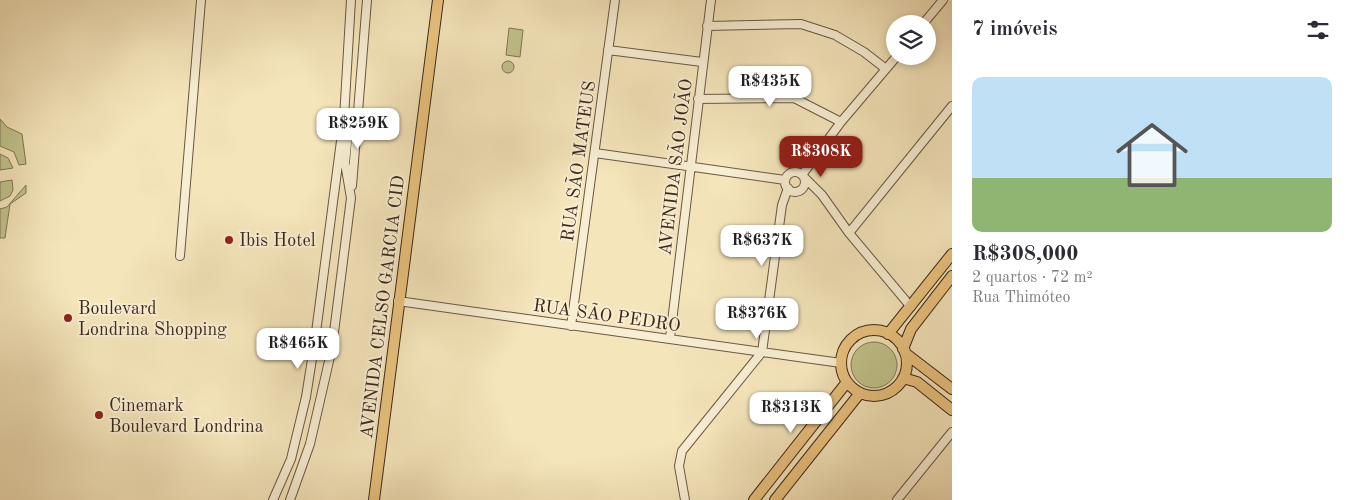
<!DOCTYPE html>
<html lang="pt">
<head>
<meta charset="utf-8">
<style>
	body { margin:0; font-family:"Old Standard TT",serif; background:#f7f7f7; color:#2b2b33; height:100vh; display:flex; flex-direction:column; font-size:19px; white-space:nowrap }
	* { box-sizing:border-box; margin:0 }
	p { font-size:16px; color:#7c7c81 }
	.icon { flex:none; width:28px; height:28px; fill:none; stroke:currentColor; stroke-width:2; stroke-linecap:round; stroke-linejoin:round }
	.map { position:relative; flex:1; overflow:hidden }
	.details { display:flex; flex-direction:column; background:#fff; width:400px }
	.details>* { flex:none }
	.controls { position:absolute; left:886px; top:15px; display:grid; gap:10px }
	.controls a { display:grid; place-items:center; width:50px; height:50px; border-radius:50%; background:#fff; box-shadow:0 2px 8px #0003; font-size:25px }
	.price { position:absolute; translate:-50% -42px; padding:0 11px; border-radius:10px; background:#fff; color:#222; font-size:16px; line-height:32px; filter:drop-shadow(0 1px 2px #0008) }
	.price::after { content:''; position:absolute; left:50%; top:30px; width:15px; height:11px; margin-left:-8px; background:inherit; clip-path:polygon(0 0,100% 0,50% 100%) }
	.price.current { background:#8f2418; color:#fff }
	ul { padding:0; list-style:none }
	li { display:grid; align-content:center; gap:10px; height:265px; padding:0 20px }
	li span { display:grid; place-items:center; height:155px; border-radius:10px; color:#555 }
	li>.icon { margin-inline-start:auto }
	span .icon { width:90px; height:90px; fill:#fffc; stroke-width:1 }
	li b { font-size:21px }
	h2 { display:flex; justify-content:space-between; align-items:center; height:60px; padding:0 20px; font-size:21px }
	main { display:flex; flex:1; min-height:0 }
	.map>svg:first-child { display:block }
	.green { fill:#c2c38c; stroke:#7f7654 }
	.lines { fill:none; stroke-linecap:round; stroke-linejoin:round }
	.minor-casing { stroke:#6a5743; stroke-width:10 }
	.major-casing { stroke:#3c281b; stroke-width:12 }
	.minor { stroke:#f8eed3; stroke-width:8 }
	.major { stroke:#eac27e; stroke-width:10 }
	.poi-dot { fill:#8f2418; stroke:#f8eed3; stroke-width:2 }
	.labels { text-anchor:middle; stroke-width:4; stroke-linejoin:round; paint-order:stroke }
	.street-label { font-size:18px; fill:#3c281b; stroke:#f8eed3 }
	.poi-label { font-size:18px; fill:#3c281b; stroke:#f8eed3; text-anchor:start }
</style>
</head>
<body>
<main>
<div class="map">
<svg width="952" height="500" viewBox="0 0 952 500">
	<rect width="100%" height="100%" fill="#f5e5bb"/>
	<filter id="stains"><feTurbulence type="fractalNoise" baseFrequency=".004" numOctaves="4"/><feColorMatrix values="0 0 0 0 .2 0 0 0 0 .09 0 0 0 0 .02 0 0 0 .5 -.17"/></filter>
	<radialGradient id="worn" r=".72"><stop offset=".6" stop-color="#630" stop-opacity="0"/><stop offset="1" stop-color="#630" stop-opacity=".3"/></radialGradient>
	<path class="green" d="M509,28l14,2 -3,27 -14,-2z
		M502 67a6 6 0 1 1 12 0a6 6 0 1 1-12 0Z
		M0,119l7,8 15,7 4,30 -7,1 -5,-13 -14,-6z
		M0,154l8,4 5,10 -13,2z
		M12,180l1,10 -3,6 -10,5v-19z
		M26,185v8l-16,11 -5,34h-5v-29l7,-2z
		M851 365a23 23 0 1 1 46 0a23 23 0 1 1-46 0Z"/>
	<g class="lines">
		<g class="minor-casing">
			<path id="minor" d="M923,24l20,-24
				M707,26l94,-2 34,11 29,17 22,17
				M608,50l94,12
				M698,99l96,-1 47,24
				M595,153l190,27
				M785 182a10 10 0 1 1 20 0a10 10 0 1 1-20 0Z
				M802,175l39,-53 56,-66
				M804,177l18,18 27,38 62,74
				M352,186l15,-186
				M849,233l103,-127
				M180,256l21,-256
				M398,301l443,62
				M571,326l44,-326
				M670,338l41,-338
				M273,500l18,-41 15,-62 9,-57 29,-222 7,-118
				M290,500l20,-56 22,-96 19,-150 -6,-35 4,-40 -5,-5
				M685,500l-6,-34 3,-15 80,-99 20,-147 6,-17
				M897,500l55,-68"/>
		</g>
		<g class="major-casing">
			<path id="major" d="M841 363a33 33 0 1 1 66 0a33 33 0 1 1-66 0Z
				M888,334l64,-80
				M903,349l8,-20 41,-53
				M905,353l47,36
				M903,378l14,4 35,28
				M374,500l64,-500
				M754,500l93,-118
				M775,500l85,-107"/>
		</g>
		<use href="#minor" class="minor"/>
		<use href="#major" class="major"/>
	</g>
	<g class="poi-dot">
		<circle cx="229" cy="240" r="5"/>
		<circle cx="68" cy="318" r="5"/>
		<circle cx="99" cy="415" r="5"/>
	</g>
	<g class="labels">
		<g class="street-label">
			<text transform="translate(578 161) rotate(-82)" y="6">RUA SÃO MATEUS</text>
			<text transform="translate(675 167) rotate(-83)" y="6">AVENIDA SÃO JOÃO</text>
			<text transform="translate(382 307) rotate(-83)" y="6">AVENIDA CELSO GARCIA CID</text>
			<text transform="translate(607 315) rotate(8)" y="6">RUA SÃO PEDRO</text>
		</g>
		<g class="poi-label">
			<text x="239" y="246">Ibis Hotel</text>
			<text x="78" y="314">Boulevard<tspan x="78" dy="21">Londrina Shopping</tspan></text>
			<text x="109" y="411">Cinemark<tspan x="109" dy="21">Boulevard Londrina</tspan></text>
		</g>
	</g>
	<rect width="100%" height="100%" filter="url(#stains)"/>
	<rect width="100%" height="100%" fill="url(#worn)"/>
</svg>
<div class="controls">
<a><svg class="icon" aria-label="layers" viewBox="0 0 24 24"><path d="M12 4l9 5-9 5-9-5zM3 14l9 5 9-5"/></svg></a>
</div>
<b class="price" style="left:770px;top:108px">R$435K</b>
<b class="price" style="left:358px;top:150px">R$259K</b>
<b class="price current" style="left:821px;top:178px">R$308K</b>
<b class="price" style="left:762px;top:267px">R$637K</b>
<b class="price" style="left:757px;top:340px">R$376K</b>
<b class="price" style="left:298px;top:370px">R$465K</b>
<b class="price" style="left:791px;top:434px">R$313K</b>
</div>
<section class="details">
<h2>7 imóveis<svg class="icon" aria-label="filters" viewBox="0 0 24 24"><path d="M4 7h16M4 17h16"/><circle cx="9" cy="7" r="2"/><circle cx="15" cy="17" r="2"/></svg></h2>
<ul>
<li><span style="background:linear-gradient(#bfe0f5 65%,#8fb573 0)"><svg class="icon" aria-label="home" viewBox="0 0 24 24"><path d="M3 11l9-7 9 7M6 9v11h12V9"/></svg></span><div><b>R$308,000</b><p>2 quartos · 72 m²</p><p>Rua Thimóteo</p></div></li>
</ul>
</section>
</main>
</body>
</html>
